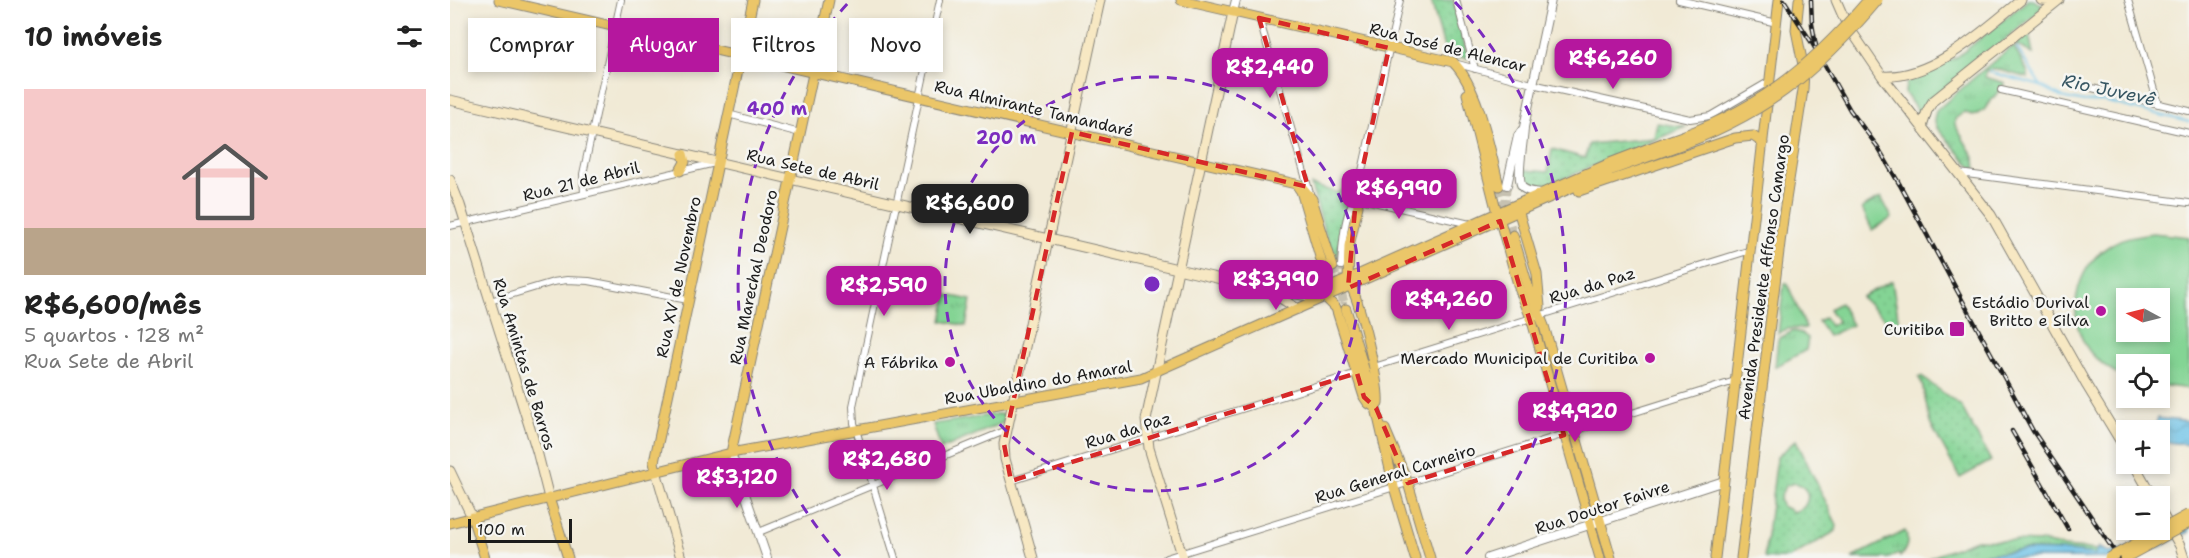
<!DOCTYPE html>
<html lang="pt">
<head>
<meta charset="utf-8">
<style>
	body { margin:0; font-family:"Shantell Sans",sans-serif; background:#f6f6f6; color:#222; height:100vh; display:flex; flex-direction:column; font-size:22px; white-space:nowrap }
	* { box-sizing:border-box; margin:0 }
	p { font-size:20px; color:#767676 }
	.icon { flex:none; width:33px; height:33px; fill:none; stroke:currentColor; stroke-width:2; stroke-linecap:round; stroke-linejoin:round }
	.map { position:relative; flex:1; overflow:hidden }
	.panel { display:flex; flex-direction:column; background:#fff; width:450px }
	.panel>* { flex:none }
	.top-card { position:absolute; left:18px; top:18px; width:570px; height:54px; display:flex; gap:12px }
	.needle { width:39px; rotate:277deg }
	.tools { position:absolute; left:1666px; top:288px; display:grid; gap:12px }
	.tools a { display:grid; place-items:center; width:54px; height:54px; border-radius:0px; background:#fff; box-shadow:0 3px 9px #0003; font-size:30px }
	.scale { position:absolute; left:18px; bottom:15px; width:104px; box-sizing:border-box; padding-left:6px; border:3px solid #1c1c1c; border-top:0; font-size:16px; line-height:21px; white-space:nowrap; color:#1c1c1c; -webkit-text-stroke:4px #f6f6f2; paint-order:stroke }
	.price { position:absolute; translate:-50% -51px; padding:0 14px; border-radius:12px; background:#b5179e; color:#fff; font-size:20px; line-height:39px; filter:drop-shadow(0 2px 3px #0008) }
	.price::after { content:''; position:absolute; left:50%; top:36px; width:18px; height:14px; margin-left:-9px; background:inherit; clip-path:polygon(0 0,100% 0,50% 100%) }
	.price.selected { background:#222; color:#fff }
	ul { padding:0; list-style:none }
	li { display:grid; align-content:center; gap:12px; height:318px; padding:0 24px }
	li+li { border-top:2px solid #e0e0e0 }
	li span { display:grid; place-items:center; height:186px; border-radius:0px; color:#555 }
	li>.icon { margin-inline-start:auto }
	span .icon { width:108px; height:108px; fill:#fffc; stroke-width:1 }
	li b { font-size:26px }
	h2 { display:flex; justify-content:space-between; align-items:center; height:72px; padding:0 24px; font-size:26px }
	.pill { padding:0 21px; border-radius:0px; background:#fff; box-shadow:0 3px 9px #0003; font-size:21px; line-height:54px }
	.pill.selected { background:#b5179e; color:#fff }
	main { display:flex; flex:1; min-height:0 }
	.map>svg:first-child { display:block }
	.grass { fill:url(#grass-tufts); stroke:#507858; stroke-width:1.5 }
	.park { fill:url(#park-dots); stroke:#507858; stroke-width:1.5; fill-rule:evenodd }
	.garden { fill:#84d494; stroke:#507858; stroke-width:1.5; fill-rule:evenodd }
	.water { fill:url(#water-waves); stroke:#436e82; stroke-width:1.5 }
	.lines { fill:none; stroke-linecap:round; stroke-linejoin:round }
	.stream { stroke:#6ac1e7; stroke-width:2 }
	.minor-tunnel { stroke:#c6c1b1; stroke-width:6; stroke-dasharray:6 3; stroke-linecap:butt }
	.tertiary-tunnel { stroke:#c6c1b1; stroke-width:8; stroke-dasharray:8 4; stroke-linecap:butt }
	.primary-tunnel { stroke:#c6c1b1; stroke-width:9; stroke-dasharray:9 4.5; stroke-linecap:butt }
	.minor-casing { stroke:#868379; stroke-width:8 }
	.tertiary-casing { stroke:#868379; stroke-width:10 }
	.secondary-casing { stroke:#868379; stroke-width:11 }
	.primary-casing { stroke:#868379; stroke-width:11 }
	.minor { stroke:#fff; stroke-width:6 }
	.tertiary { stroke:#fff; stroke-width:8 }
	.secondary { stroke:#f7e8c3; stroke-width:9 }
	.primary { stroke:#ebc669; stroke-width:9 }
	.rail-casing { stroke:#1c1c1c; stroke-width:4.5 }
	.rail { stroke:#f6f6f2; stroke-width:2; stroke-dasharray:7; stroke-linecap:butt }
	.primary-bridge-casing { stroke:#868379; stroke-width:11; stroke-linecap:butt }
	.primary-bridge { stroke:#ebc669; stroke-width:9 }
	.marked { fill:none; stroke:#d62828; stroke-width:4.5; stroke-dasharray:12 8; stroke-linejoin:round }
	.ring { fill:none; stroke:#7b2cbf; stroke-width:3; stroke-dasharray:10 8 }
	.poi-dot { fill:#b5179e; stroke:#f6f6f2; stroke-width:2 }
	.labels { text-anchor:middle; stroke-width:5; stroke-linejoin:round; paint-order:stroke }
	.street-label { font-size:16px; fill:#1c1c1c; stroke:#f6f6f2 }
	.poi-label { font-size:16px; fill:#1c1c1c; stroke:#f6f6f2; text-anchor:end }
	.water-label { font-size:18px; font-style:italic; fill:#375663; stroke:#f6f6f2 }
	.centre { fill:#7b2cbf; stroke:#f6f6f2; stroke-width:3 }
	.ring-label { font-size:18px; text-anchor:middle; font-weight:bold; fill:#7b2cbf; stroke:#f6f6f2; stroke-width:5; stroke-linejoin:round; paint-order:stroke }
</style>
</head>
<body>
<main>
<section class="panel">
<h2>10 imóveis<svg class="icon" aria-label="filters" viewBox="0 0 24 24"><path d="M4 7h16M4 17h16"/><circle cx="9" cy="7" r="2"/><circle cx="15" cy="17" r="2"/></svg></h2>
<ul>
<li><span style="background:linear-gradient(#f6c9c9 75%,#b9a48a 0)"><svg class="icon" aria-label="home" viewBox="0 0 24 24"><path d="M3 11l9-7 9 7M6 9v11h12V9"/></svg></span><div><b>R$6,600/mês</b><p>5 quartos · 128 m²</p><p>Rua Sete de Abril</p></div></li>
</ul>
</section>
<div class="map">
<svg width="1739" height="558" viewBox="0 0 1739 558">
	<defs>
		<pattern id="grass-tufts" width="24" height="20" patternUnits="userSpaceOnUse" patternTransform="scale(1.5)"><rect width="24" height="20" fill="#84d494"/><path d="M3 7l-1-3M5 7V3M7 7l1-3M15 17l-1-3M17 17v-4M19 17l1-3" fill="none" stroke="#71b57f"/></pattern>
		<pattern id="park-dots" width="8" height="8" patternUnits="userSpaceOnUse" patternTransform="scale(1.5)"><rect width="8" height="8" fill="#84d494"/><path d="M2 2h.1M6 6h.1" fill="none" stroke="#71b57f" stroke-width="1.8" stroke-linecap="round"/></pattern>
		<pattern id="water-waves" width="16" height="10" patternUnits="userSpaceOnUse" patternTransform="scale(1.5)"><rect width="16" height="10" fill="#6ac1e7"/><path d="M0 5q4-4 8 0t8 0" fill="none" stroke="#5ba5c6"/></pattern>
	</defs>
	<rect width="100%" height="100%" fill="#f6f6f2"/>
	<filter id="ink" filterUnits="userSpaceOnUse"><feTurbulence type="fractalNoise" baseFrequency=".0167" numOctaves="2"/><feDisplacementMap in="SourceGraphic" scale="12" xChannelSelector="R" yChannelSelector="G"/><feConvolveMatrix kernelMatrix="1 2 1 2 8 2 1 2 1" color-interpolation-filters="sRGB"/></filter>
	<filter id="wash" filterUnits="userSpaceOnUse"><feTurbulence type="fractalNoise" baseFrequency=".008" numOctaves="4" result="noise"/><feDisplacementMap in="SourceGraphic" scale="24" xChannelSelector="R" yChannelSelector="G"/><feGaussianBlur stdDeviation="1.35" result="paint"/><feColorMatrix in="noise" values="0 0 0 0 0 0 0 0 0 0 0 0 0 0 0 0 0 1.4 0 .05"/><feComposite in="paint" operator="in"/></filter>
	<g filter="url(#wash)">
		<rect width="100%" height="100%" fill="#f1ead6"/>
		<path class="grass" d="M1578,0h5l13,6 -122,102 -4,7 -15,-22 1,-9 5,-6 46,-21z
			M1579,34l4,20 -16,-9 -3,2 14,26v5l-31,-9 -11,1 -1,7 20,6 -21,27 -10,6 -10,-4 -9,7v6l20,34 1,13 -39,-44 -3,-9 2,-8 48,-42z
			M1431,197l11,21 -20,12 -10,-22z
			M1334,283h3l19,45c-11,2 -18,-3 -28,6z
			M497,295l24,5 -5,26 -24,-5z
			M1390,303l12,22 -24,11 -10,-15 7,-4 5,9 8,-4 -9,-13z
			M1343,331l8,2 7,5 -2,12 -31,17 3,-28z
			M548,414l6,1 -1,8 -62,26 -8,-25z
			M1455,531c4,9 2,18 -5,26l-1,-3 -11,4h-36z
			M1526,540l66,2 23,5 32,3v2l-2,2 -26,-3 -43,-1 -46,5 -11,3h-40z"/>
		<path class="park" d="M981,0h22l15,58 -22,-3z
			M1207,123l28,4 -143,61h-9l-9,-5 -1,-13 25,2 4,-23 33,9 4,-14 65,-6z
			M861,185l28,8 6,-6 5,1 -15,79z
			M1442,281l8,47 -3,2 -36,-33z
			M1472,376l4,4 35,26 30,55 -31,17 -30,-55 -8,-40 -3,-5z
			M1346,440l41,85 -1,6 -47,27h-25l13,-101zM1344,483c13,3 18,14 9,25l-9,4 -12,-6 -2,-8 5,-12z"/>
		<path class="garden" d="M1703,233l36,4v152l-29,-4v-21h-33v15c-14,-7 -27,-15 -37,-27 -25,-33 -16,-84 19,-106 13,-9 28,-11 44,-13zM1677,298h33v34h-33z"/>
		<path class="water" d="M1707,418l32,4v23l-29,-4v-11h-4z
			M1739,526v6l-29,15 -37,11h-154l11,-3 46,-5 43,1 26,3 4,-7 11,6z"/>
		<g class="lines">
			<path class="stream" d="M1567,48l24,38
				M1540,72l51,14 20,11 23,5 19,-1 86,21"/>
		</g>
	</g>
	<g filter="url(#ink)">
		<g class="lines">
			<path class="minor-tunnel" d="M891,266l3,38"/>
			<path class="tertiary-tunnel" d="M1055,206l2,-21"/>
			<path class="primary-tunnel" d="M1049,186l14,49
				M883,267l13,42"/>
			<g class="minor-casing">
				<path id="minor" d="M1006,0l19,69
					M1229,0l98,23
					M1678,0l30,104
					M809,18l51,175
					M1004,63l78,21 158,35 20,-3 60,-35
					M1625,84l114,27
					M1551,90l188,43
					M278,114l72,19
					M1509,173l230,30
					M134,194l-1,-20 38,-174
					M906,198l114,26
					M0,226l265,-63
					M891,266c1,-18 3,-55 15,-68l44,-198
					M40,301l63,-19 14,-2 22,1 99,19
					M924,367l377,-117
					M561,481l346,-108
					M309,532l248,-102
					M445,558l-41,-135 -1,-17 87,-406
					M716,558l569,-177"/>
			</g>
			<g class="tertiary-casing">
				<path id="tertiary" d="M783,12l3,-12
					M1057,185l11,-49 5,-7
					M1091,193c-6,-1 -13,-1 -18,-5 -8,-8 1,-47 1,-61l27,-127
					M281,453l36,105
					M1038,558l236,-77"/>
			</g>
			<g class="secondary-casing">
				<path id="secondary" d="M1386,0l10,23 36,53 109,139 96,171 40,66
					M1591,0l16,1
					M1432,76c50,4 103,-47 139,-76
					M0,100l818,190 42,6
					M1472,127l5,-16 6,-10 126,-101
					M0,180l10,25 77,246 12,47
					M822,293l26,16
					M1684,464l18,32
					M0,471l22,46
					M206,471l25,87
					M1710,510l20,36 4,12
					M583,558l-28,-99 -1,-15 96,-444
					M733,558l-34,-110 -3,-28 87,-408"/>
			</g>
			<g class="primary-casing">
				<path id="primary" d="M49,0l801,185 12,14 21,68
					M731,0l272,62c26,26 37,88 46,124
					M1017,94l30,119
					M230,171l5,-9 -2,-8
					M848,187l3,4 28,97
					M1129,191l156,-53 18,-2 10,7
					M1069,213l18,61 3,33
					M1050,221l19,67 12,30 69,240
					M1063,235l15,51 16,40 67,232
					M898,281l1,-35 9,-40 -2,-8
					M901,287c9,15 29,98 27,116
					M860,296l300,-133 55,-21
					M875,297l11,11 28,89 4,6 8,5
					M896,309l30,99 18,79 21,71
					M935,429l23,54 22,75
					M281,453l98,-453
					M206,471l-2,-9 99,-462
					M99,498l19,60
					M22,517l13,41
					M0,523l281,-70 410,-75 471,-208 55,-20
					M1265,558l64,-558
					M1291,558l42,-339 20,-129 1,-20 -8,-40 3,-30"/>
			</g>
			<use href="#minor" class="minor"/>
			<use href="#tertiary" class="tertiary"/>
			<use href="#secondary" class="secondary"/>
			<use href="#primary" class="primary"/>
			<g class="rail-casing">
				<path id="rail" d="M1334,0l28,43 38,67 27,36 23,39 133,246 86,127
					M1361,0l1,24 4,22
					M1562,431l56,98"/>
			</g>
			<use href="#rail" class="rail"/>
			<g class="primary-bridge-casing">
				<path id="primary-bridge" d="M1215,142c89,-29 142,-71 203,-142
					M1217,150c94,-32 148,-75 211,-150
					M1659,558l80,-44
					M1675,558l64,-35"/>
			</g>
			<use href="#primary-bridge" class="primary-bridge"/>
		</g>
	</g>
	<path class="marked" d="M809,18l130,30 -33,150 -8,90 152,-67 64,214 -156,48 -32,-75 -12,-11 -7,-24 -346,108 -7,-37 68,-312 236,55z"/>
	<g class="ring">
		<circle cx="702" cy="284" r="207"/>
		<path d="M390 556A414 414 0 0 1 399 2M1005 2A414 414 0 0 1 1014 556"/>
	</g>
	<g class="poi-dot">
		<circle cx="1651" cy="311" r="6"/>
		<rect x="1499" y="321" width="16" height="16" rx="3"/>
		<circle cx="1200" cy="358" r="6"/>
		<circle cx="500" cy="362" r="6"/>
	</g>
	<g class="labels">
		<g class="street-label">
			<text transform="translate(998 47) rotate(14)" y="6">Rua José de Alencar</text>
			<text transform="translate(584 108) rotate(13)" y="6">Rua Almirante Tamandaré</text>
			<text transform="translate(363 169) rotate(13)" y="6">Rua Sete de Abril</text>
			<text transform="translate(131 181) rotate(-14)" y="6">Rua 21 de Abril</text>
			<text transform="translate(228 277) rotate(-78)" y="6">Rua XV de Novembro</text>
			<text transform="translate(303 277) rotate(-78)" y="6">Rua Marechal Deodoro</text>
			<text transform="translate(1313 277) rotate(-82)" y="6">Avenida Presidente Affonso Camargo</text>
			<text transform="translate(1142 285) rotate(-17)" y="6">Rua da Paz</text>
			<text transform="translate(75 364) rotate(73)" y="6">Rua Amintas de Barros</text>
			<text transform="translate(588 382) rotate(-10)" y="6">Rua Ubaldino do Amaral</text>
			<text transform="translate(678 430) rotate(-17)" y="6">Rua da Paz</text>
			<text transform="translate(945 473) rotate(-17)" y="6">Rua General Carneiro</text>
			<text transform="translate(1152 507) rotate(-18)" y="6">Rua Doutor Faivre</text>
		</g>
		<g class="poi-label">
			<text x="1639" y="308">Estádio Durival<tspan x="1639" dy="18">Britto e Silva</tspan></text>
			<text x="1494" y="335">Curitiba</text>
			<text x="1188" y="364">Mercado Municipal de Curitiba</text>
			<text x="488" y="368">A Fábrika</text>
		</g>
		<g class="water-label">
			<text transform="translate(1659 90) rotate(12)" y="6">Rio Juvevê</text>
		</g>
	</g>
	<circle cx="702" cy="284" r="9" class="centre"/>
	<g class="ring-label">
		<text x="327" y="115">400 m</text>
		<text x="556" y="144">200 m</text>
	</g>
</svg>
<div class="tools">
<a><svg class="needle" viewBox="-14 -14 28 28"><path d="M0-13l5 13h-10z" fill="#e53935"/><path d="M0 13l5-13h-10z" fill="#767676"/></svg></a>
<a><svg class="icon" aria-label="locate" viewBox="0 0 24 24"><circle cx="12" cy="12" r="6"/><path d="M12 2v4M12 18v4M2 12h4M18 12h4"/></svg></a>
<a>+</a>
<a>−</a>
</div>
<div class="scale">100 m</div>
<b class="price" style="left:1163px;top:90px">R$6,260</b>
<b class="price" style="left:820px;top:99px">R$2,440</b>
<b class="price" style="left:949px;top:220px">R$6,990</b>
<b class="price selected" style="left:520px;top:235px">R$6,600</b>
<b class="price" style="left:826px;top:311px">R$3,990</b>
<b class="price" style="left:434px;top:317px">R$2,590</b>
<b class="price" style="left:999px;top:331px">R$4,260</b>
<b class="price" style="left:1125px;top:443px">R$4,920</b>
<b class="price" style="left:437px;top:491px">R$2,680</b>
<b class="price" style="left:287px;top:509px">R$3,120</b>
<div class="top-card">
<a class="pill">Comprar</a>
<a class="pill selected">Alugar</a>
<a class="pill">Filtros</a>
<a class="pill">Novo</a>
</div>
</div>
</main>
</body>
</html>
